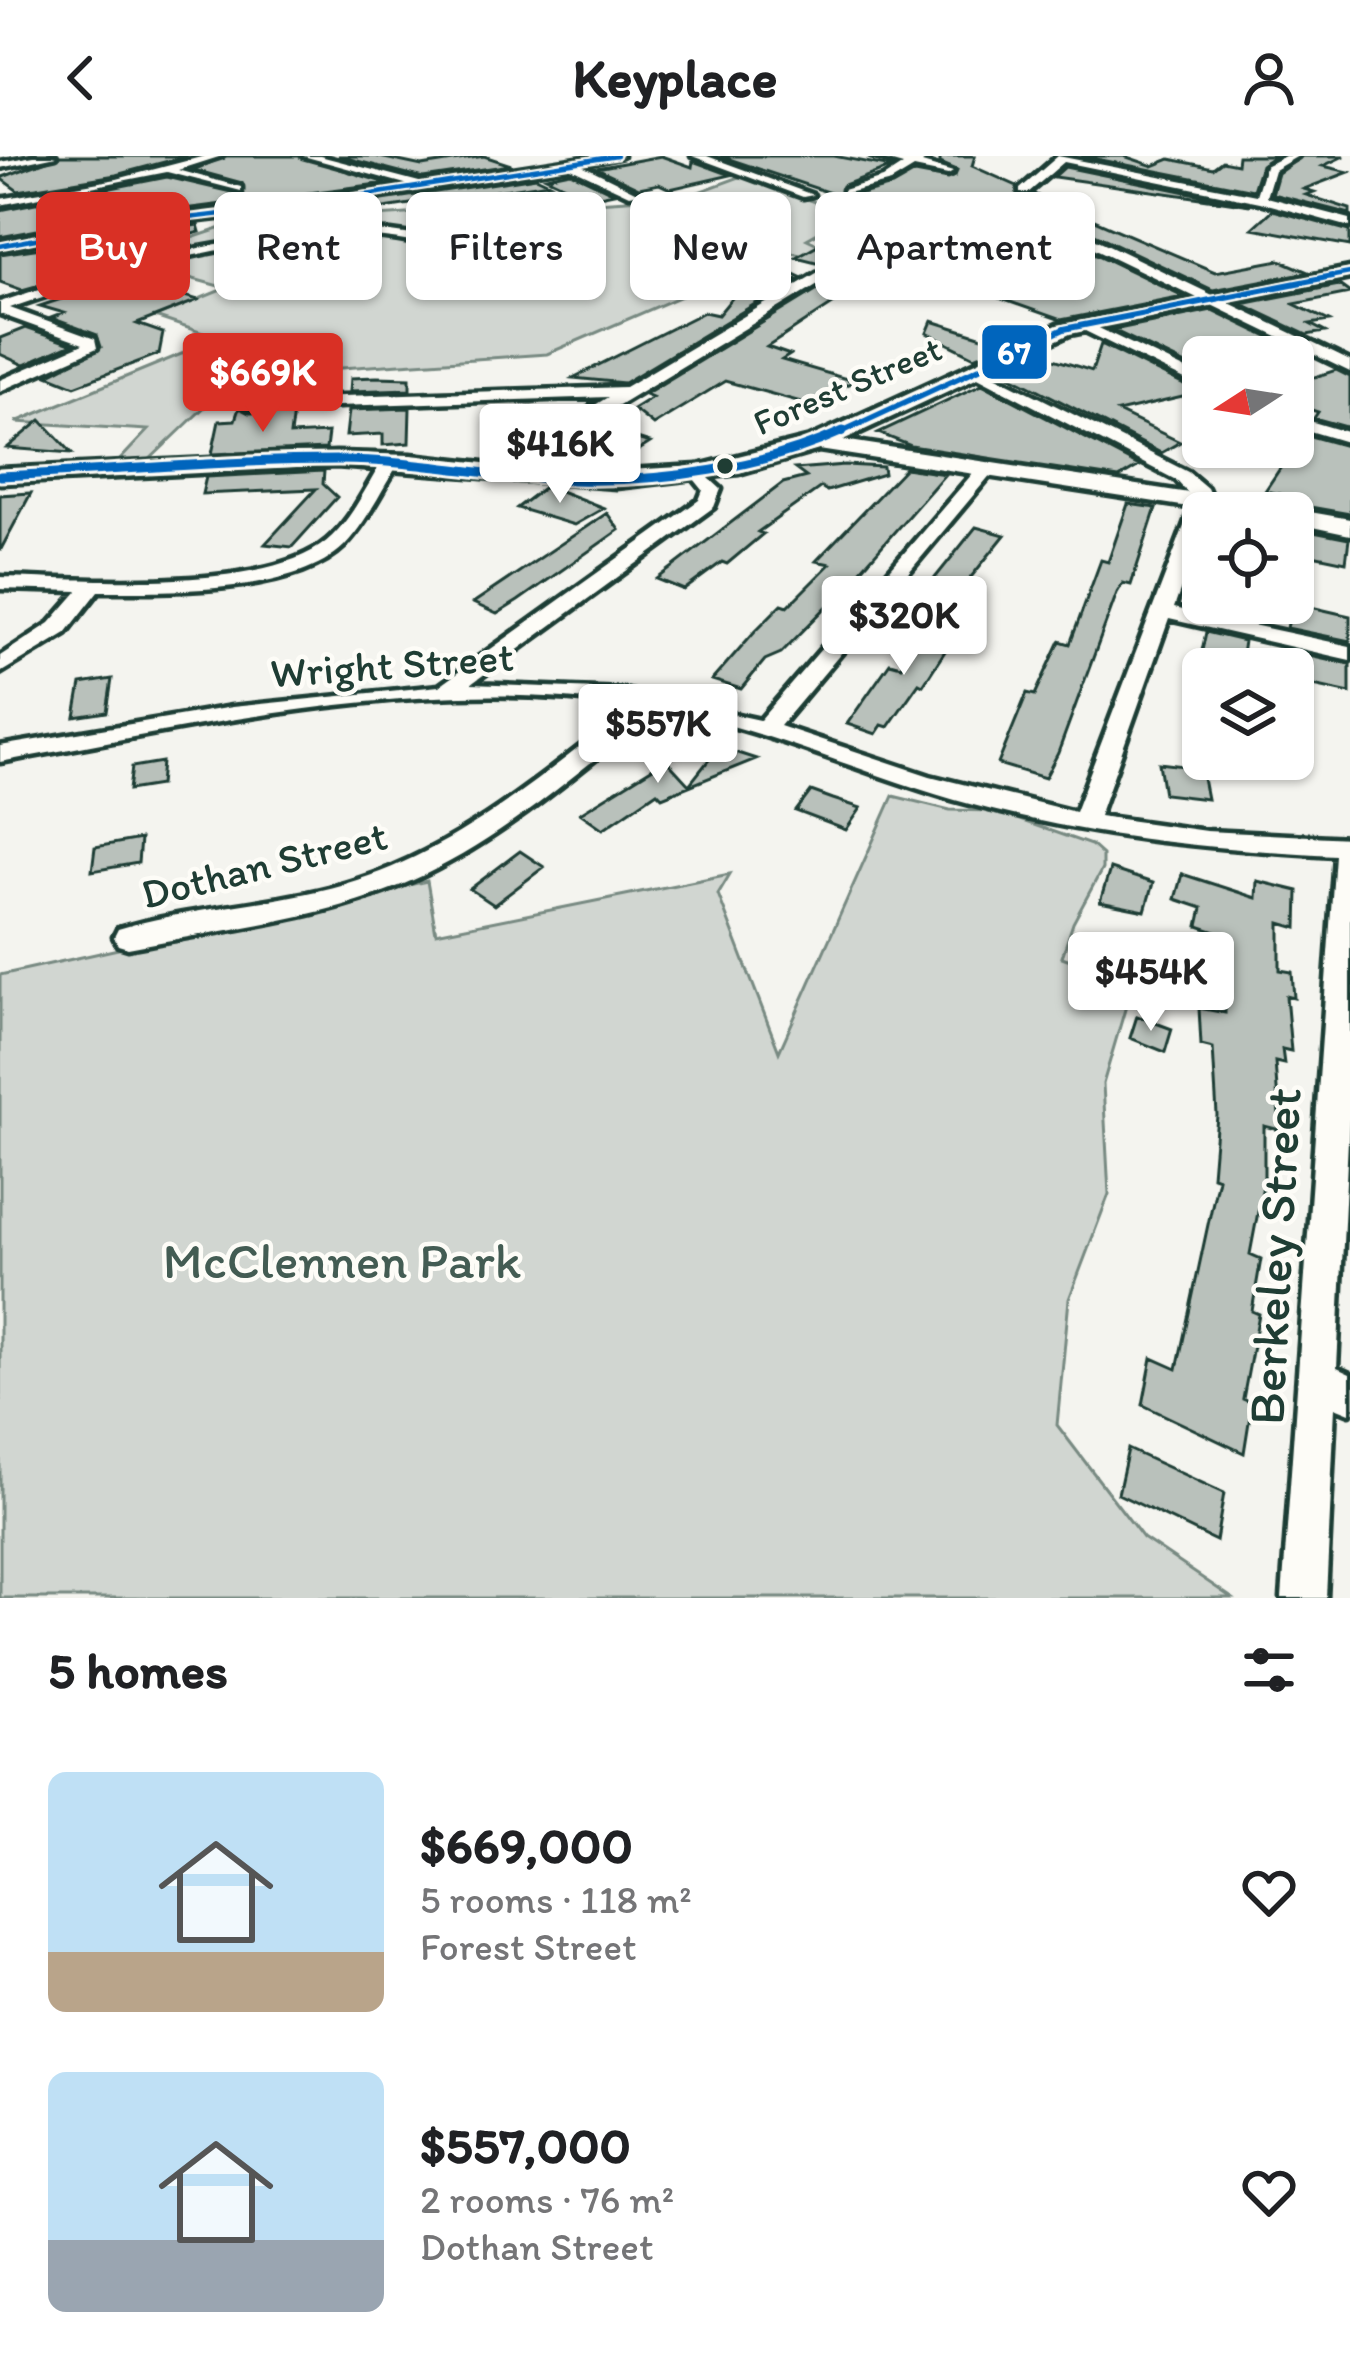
<!DOCTYPE html>
<html lang="en">
<head>
<meta charset="utf-8">
<style>
	body { margin:0; font-family:Itim,sans-serif; background:#f2f2f2; color:#202124; height:100vh; display:flex; flex-direction:column; font-size:45px; white-space:nowrap }
	* { box-sizing:border-box; margin:0 }
	p { font-size:39px; color:#757577 }
	.icon { flex:none; width:66px; height:66px; fill:none; stroke:currentColor; stroke-width:2; stroke-linecap:round; stroke-linejoin:round }
	.map { position:relative; height:1442px; overflow:hidden }
	.panel { display:flex; flex-direction:column; background:#fff; flex:1 }
	.panel>* { flex:none }
	.hud { position:absolute; left:36px; top:36px; width:1278px; height:108px; display:flex; gap:24px }
	.needle { width:78px; rotate:258deg }
	.buttons { position:absolute; left:1182px; top:180px; display:grid; gap:24px }
	.buttons a { display:grid; place-items:center; width:132px; height:132px; border-radius:18px; background:#fff; box-shadow:0 3px 9px #0004; font-size:60px }
	.price { position:absolute; translate:-50% -102px; padding:0 27px; border-radius:12px; background:#fff; color:#222; font-size:39px; line-height:78px; filter:drop-shadow(0 3px 6px #0008) }
	.price::after { content:''; position:absolute; left:50%; top:72px; width:36px; height:27px; margin-left:-18px; background:inherit; clip-path:polygon(0 0,100% 0,50% 100%) }
	.price.selected { background:#d93025; color:#fff }
	ul { padding:0; list-style:none }
	li { display:flex; align-items:center; gap:36px; height:300px; padding:0 48px }
	li span { display:grid; place-items:center; flex:none; width:336px; height:240px; border-radius:18px; color:#555 }
	li>.icon { margin-inline-start:auto }
	span .icon { width:144px; height:144px; fill:#fffc; stroke-width:1 }
	li b { font-size:51px }
	h2 { display:flex; justify-content:space-between; align-items:center; height:144px; padding:0 48px; font-size:51px }
	.tag { padding:0 42px; border-radius:18px; background:#fff; box-shadow:0 3px 9px #0004; font-size:42px; line-height:108px }
	.tag.selected { background:#d93025; color:#fff }
	header { display:flex; justify-content:space-between; align-items:center; height:156px; padding:0 48px; background:#fff; font-size:54px; font-weight:800 }
	.map>svg:first-child { display:block }
	.green { fill:#d1d6d1; stroke:#788a82; stroke-width:3 }
	.building { fill:#b9c1bb; stroke:#1f3d34; stroke-width:3 }
	.lines { fill:none; stroke-linecap:round; stroke-linejoin:round }
	.minor-casing { stroke:#1f3d34; stroke-width:9 }
	.major-casing { stroke:#1f3d34; stroke-width:9 }
	.minor { fill:#fdfcf7; fill-rule:evenodd }
	.major { fill:#fdfcf7; fill-rule:evenodd }
	.bus-1-far2-casing { stroke:#fdfcf7; stroke-width:9 }
	.bus-1-far1-casing { stroke:#fdfcf7; stroke-width:10 }
	.bus-1-casing { stroke:#fdfcf7; stroke-width:15 }
	.bus-1-far2 { stroke:#0065bd; stroke-width:4.5 }
	.bus-1-far1 { stroke:#0065bd; stroke-width:6 }
	.bus-1 { stroke:#0065bd; stroke-width:9 }
	.bus-dot { fill:#1f3d34; stroke:#fdfcf7; stroke-width:4.5 }
	.labels { text-anchor:middle; stroke-width:9; stroke-linejoin:round; paint-order:stroke }
	.far-street-label { font-size:36px; fill:#1f3d34; stroke:#fdfcf7 }
	.street-label { font-size:42px; fill:#1f3d34; stroke:#fdfcf7 }
	.near-street-label { font-size:51px; fill:#1f3d34; stroke:#fdfcf7 }
	.near-park-label { font-size:51px; fill:#435c53; stroke:#fdfcf7 }
	.line-badge { stroke:#fdfcf7; stroke-width:4.5 }
	.badge-label { font-size:33px; text-anchor:middle; font-weight:bold; fill:#fff }
</style>
</head>
<body>
<header><svg class="icon" aria-label="back" viewBox="0 0 24 24"><path d="M15 5l-7 7 7 7"/></svg>Keyplace<svg class="icon" aria-label="person" viewBox="0 0 24 24"><circle cx="12" cy="8" r="4"/><path d="M4 21q1-7 8-7t8 7"/></svg></header>
<div class="map">
<svg width="1350" height="1442" viewBox="0 0 1350 1442">
	<rect width="100%" height="100%" fill="#f4f4ef"/>
	<filter id="ink" filterUnits="userSpaceOnUse"><feTurbulence type="fractalNoise" baseFrequency=".00833" numOctaves="2"/><feDisplacementMap in="SourceGraphic" scale="24" xChannelSelector="R" yChannelSelector="G"/><feConvolveMatrix kernelMatrix="1 2 1 2 8 2 1 2 1" color-interpolation-filters="sRGB"/></filter>
	<g filter="url(#ink)">
		<path class="green" d="M742,20l145,52 -48,-7 -32,18 34,16 -10,5 -45,-9 -239,103 -309,21 -90,86 -30,1 30,-32 -132,-8 190,-78 6,-8 -57,-19 71,-29 -101,-28 112,-37 -11,-5 65,-8 -8,5 1,7 404,-26z
			M893,640l57,14 44,1 97,34 11,10v14l-29,54 -11,34 71,25 -30,102 6,110 -40,105 -12,126 86,113 89,60h-1232v-623l427,-94 9,52 294,-59 -12,20 61,158z"/>
		<path class="building" d="M60,0h127l-71,19 -98,16 -18,-13z
			M226,0h73l87,27 -311,40 -75,14v-27l167,-33 77,18 -2,-12 -48,-13z
			M338,0h37l47,10 62,-10 27,9 -88,13z
			M661,0l31,11 1,-6 38,14 -61,14 -11,-5 -20,4 -42,-20z
			M720,0h114l58,11 -50,19 -3,10z
			M940,0h35l-3,10 45,20v10l17,-2 181,78 65,-12 28,12 -95,18 -167,-79 -11,1 1,13 147,71 -122,24 -90,-32 53,-17 -75,-35 -57,44 -42,-10 59,-36 66,-19 3,-7 -9,-6 -72,18 -73,44 -28,-7 86,-48 -36,-11 46,-12 23,-13 32,6 8,-3 2,-6 -17,-7z
			M1081,0h43l29,10 17,-7 43,9 9,-7 15,3 1,-8h37l-14,9 -8,25z
			M1302,0h42l-21,10 26,6 -45,17 10,3 -8,3 44,14v5l-78,-20 6,-21z
			M1065,11l185,38 -196,-28z
			M570,16l44,21 -24,5 -44,-21z
			M536,21l13,6 -178,27 -58,6 -4,-5z
			M1272,54l78,21v15l-98,-18z
			M198,69l2,7 -52,14 -1,9 -125,35 -22,-8v-28z
			M773,108l27,13 -176,106 -51,-5 131,-66 14,3 23,-28z
			M143,116l-2,11 57,17 -61,24 26,9 -4,21 -84,32 -27,-11 53,-28 -4,-12 -46,-17 13,-5 -24,-7z
			M1339,129l11,8 -56,11 35,17 -19,3 15,8 -18,3 -65,-31z
			M821,131l21,11 -75,49 23,8 -8,5 72,21 -46,23 -83,-23 -72,44 -20,-16 19,-12 -7,-3z
			M1212,154l64,31 -73,12v20l-90,-43z
			M932,165l73,23 -30,13 -48,-24z
			M25,172l46,16 -47,21 -24,-11v-16z
			M1101,188l99,49 -82,19 62,30 -19,11 -159,-82 36,-17 54,17z
			M1336,214l14,7v51l-36,-10 4,-6 -25,-8v-20z
			M298,221l-3,16 -53,5 6,-16z
			M377,221l33,1v11l-60,2 1,-13z
			M982,228l157,82 -20,12 -208,-32 -33,-13z
			M530,251l36,11 -38,23 -36,-12z
			M239,252l10,5 44,-1 -3,23 38,-2 -2,16 -114,5 7,-33 16,-1z
			M410,252l-1,35 -26,2v-11l-37,2 3,-26z
			M41,264l31,33 -65,-5z
			M593,270l15,4 42,13 -36,23 -42,2 12,-8 -30,-10z
			M1303,278l47,13v67l-57,-10 -9,-2 1,-7 -20,-4z
			M845,309l38,2 1,7 -57,17 -6,-4 -63,45 5,2 -36,30 -5,-2 -38,28 -27,-11 126,-96 23,-6 -11,-8z
			M905,312l40,6 -99,113 -65,66 -16,7 -24,29 -29,-9 43,-49 27,-27 6,2 42,-42 -14,-3z
			M324,315l-1,13 14,13 -45,50 -27,-3 51,-55 -114,5 4,-17z
			M546,330l4,1 54,21 -30,17 -57,-17z
			M31,337l-31,58v-56z
			M1128,348l28,4 -25,77 -8,-2 -6,10 -59,160 -13,25 -47,-14 29,-71 8,2 25,-54 10,3 31,-84 7,2z
			M607,357l12,17 -101,71 -21,13 -24,-11z
			M976,371l29,8 -46,57 -28,-9z
			M1293,372l56,11 -3,23 -53,-11z
			M1302,449l48,11v25l-63,-13 3,-13 9,2z
			M926,464l34,8 -37,57 -4,-2 -31,44 -6,-2 -6,9 -29,-10 43,-61 11,3z
			M1206,476l38,9 -4,28h-42z
			M1282,493l68,15v29l-55,-12 1,-12h-18z
			M112,523l-5,33 -32,5 6,-33z
			M719,591l37,12 -94,38 -5,-5 -54,37 -23,-16 86,-53 23,25z
			M162,606l-2,23 -31,5 3,-23z
			M1159,607l42,5 6,31 -43,-5z
			M811,635l22,8 28,9 -15,22 -50,-19z
			M140,683l-2,24 -46,8 3,-24z
			M520,695l24,16 -50,38 -24,-16z
			M1110,713l43,14 -8,28 -45,-9z
			M1182,718l74,24 1,-17 41,10 -1,37 -17,-5v47l12,2 2,26 -8,-2 5,55 -9,-2 2,15 -9,-2 5,68 -16,-4v54l-14,74 11,5 -9,52 7,3 -16,85 9,4 -8,50 -101,-48 9,-47 25,11 41,-191 -6,-2 5,-61 -4,-67 -12,-3 -2,-37 26,5v-78l-27,-9 4,-18 -27,-9z
			M1137,860l35,13 -7,23 -35,-14z
			M1128,1293l96,44 -8,48 -98,-47z"/>
		<g class="lines">
			<g class="minor-casing">
				<path id="minor" d="M33,0h23l-56,12v-6z
					M205,0h17l-44,14 63,17v4l-74,-19 -167,33v-6l117,-20z
					M303,0h17l103,27 174,-27h25l-40,9 57,28 -10,2 -60,-28 -261,40 -232,28 -76,15v-8l76,-15 333,-42z
					M692,0h15l106,39 -10,2z
					M871,0l40,5 20,-5 -9,7 31,9 -5,3 -34,-7 -23,14 -48,12v-4l40,-12 20,-13z
					M1058,0l198,39 9,-29 20,-10h13l-24,14 -8,27 84,22v8l-91,-25 -195,-40 -36,31h-8v-4z
					M970,50l4,5 -67,19 -407,247 -15,-4 123,-76 -359,12 -8,-5 8,-5 376,-12 274,-163z
					M1038,59h8l304,146v11l-312,-151z
					M348,75l43,1 36,5 28,10 32,-1 31,8c-26,36 -67,37 -105,18l9,-16 19,-5c-110,-44 -322,19 -431,57l85,31 2,9 -97,43v-11l83,-36 -83,-30v-12c118,-40 223,-65 348,-71zM487,98l17,2c-22,25 -50,26 -78,12l28,-13z
					M1082,164l121,58v11l-126,-62 -2,-3z
					M975,209l213,107 19,16 5,12 -4,13h-5v13l-29,82 176,38v14l-181,-41 -70,197 107,15 144,7v260l-13,270 13,6v39l-15,-6 -9,191h-44l53,-743c-134,-7 -250,-18 -380,-55 -100,-29 -195,-74 -297,-91 -75,58 -148,125 -234,166 -92,44 -197,53 -296,73l-10,-3 -4,-8 4,-8c73,-22 152,-24 226,-45 111,-31 200,-111 289,-178 -209,-33 -428,19 -633,56v-16l232,-39 207,-21 260,-186 4,-10 -13,-16 9,-5 22,20 -7,18 -243,177 152,6 137,30 220,-255h12v8l-212,253 150,50 145,36 119,-312 -18,-20 -206,-107v-6z
					M1293,260l57,17v10l-57,-17z
					M386,300l15,4c-19,28 -33,61 -57,86 -50,49 -179,45 -245,45l-33,42 -66,40v-17l50,-33 28,-32 -78,-2v-12c83,2 252,15 320,-31 30,-20 46,-61 66,-90z"/>
			</g>
			<g class="major-casing">
				<path id="major" d="M1350,112v10l-280,56 -227,106 450,69 57,10v16l-57,-12v-10h-66l-408,-63 -80,23 -123,14 -280,-21 -336,17v-14l336,-16 75,2 164,18 123,-7 112,-28 247,-113z"/>
			</g>
			<use href="#minor" class="minor"/>
			<use href="#major" class="major"/>
			<g class="bus-1-far2-casing">
				<path id="bus-1-far2" d="M0,90l76,-15 232,-27 309,-48
					M1317,123l33,-6"/>
			</g>
			<g class="bus-1-far1-casing">
				<path id="bus-1-far1" d="M837,278l227,-105 268,-53"/>
			</g>
			<g class="bus-1-casing">
				<path id="bus-1" d="M0,320c112,-5 226,-16 338,-16 80,0 158,18 237,20 88,2 188,-12 268,-49"/>
			</g>
			<use href="#bus-1-far2" class="bus-1-far2"/>
			<use href="#bus-1-far1" class="bus-1-far1"/>
			<use href="#bus-1" class="bus-1"/>
		</g>
	</g>
	<circle class="bus-dot" cx="725" cy="310" r="10"/>
	<g class="labels">
		<g class="far-street-label">
			<text transform="translate(847 229) rotate(-23)" y="13">Forest Street</text>
		</g>
		<g class="street-label">
			<text transform="translate(392 508) rotate(-4)" y="15">Wright Street</text>
			<text transform="translate(264 708) rotate(-14)" y="15">Dothan Street</text>
		</g>
		<g class="near-street-label">
			<text transform="translate(1274 1100) rotate(-87)" y="18">Berkeley Street</text>
		</g>
		<g class="near-park-label">
			<text x="342" y="1122">McClennen Park</text>
		</g>
	</g>
	<rect class="line-badge" x="980" y="167" width="69" height="58" rx="12" fill="#0065bd"/>
	<g class="badge-label">
		<text x="1014" y="208">67</text>
	</g>
</svg>
<div class="buttons">
<a><svg class="needle" viewBox="-14 -14 28 28"><path d="M0-13l5 13h-10z" fill="#e53935"/><path d="M0 13l5-13h-10z" fill="#757577"/></svg></a>
<a><svg class="icon" aria-label="locate" viewBox="0 0 24 24"><circle cx="12" cy="12" r="6"/><path d="M12 2v4M12 18v4M2 12h4M18 12h4"/></svg></a>
<a><svg class="icon" aria-label="layers" viewBox="0 0 24 24"><path d="M12 4l9 5-9 5-9-5zM3 14l9 5 9-5"/></svg></a>
</div>
<b class="price selected" style="left:263px;top:279px">$669K</b>
<b class="price" style="left:560px;top:350px">$416K</b>
<b class="price" style="left:904px;top:522px">$320K</b>
<b class="price" style="left:658px;top:630px">$557K</b>
<b class="price" style="left:1151px;top:878px">$454K</b>
<div class="hud">
<a class="tag selected">Buy</a>
<a class="tag">Rent</a>
<a class="tag">Filters</a>
<a class="tag">New</a>
<a class="tag">Apartment</a>
</div>
</div>
<section class="panel">
<h2>5 homes<svg class="icon" aria-label="filters" viewBox="0 0 24 24"><path d="M4 7h16M4 17h16"/><circle cx="9" cy="7" r="2"/><circle cx="15" cy="17" r="2"/></svg></h2>
<ul>
<li><span style="background:linear-gradient(#bfe0f5 75%,#b9a48a 0)"><svg class="icon" aria-label="home" viewBox="0 0 24 24"><path d="M3 11l9-7 9 7M6 9v11h12V9"/></svg></span><div><b>$669,000</b><p>5 rooms · 118 m²</p><p>Forest Street</p></div><svg class="icon" aria-label="heart" viewBox="0 0 24 24"><path d="M12 20l-8-8c-3-5 5-10 8-4 3-6 11-1 8 4z"/></svg></li>
<li><span style="background:linear-gradient(#bfe0f5 70%,#9aa5b1 0)"><svg class="icon" aria-label="home" viewBox="0 0 24 24"><path d="M3 11l9-7 9 7M6 9v11h12V9"/></svg></span><div><b>$557,000</b><p>2 rooms · 76 m²</p><p>Dothan Street</p></div><svg class="icon" aria-label="heart" viewBox="0 0 24 24"><path d="M12 20l-8-8c-3-5 5-10 8-4 3-6 11-1 8 4z"/></svg></li>
</ul>
</section>
</body>
</html>
